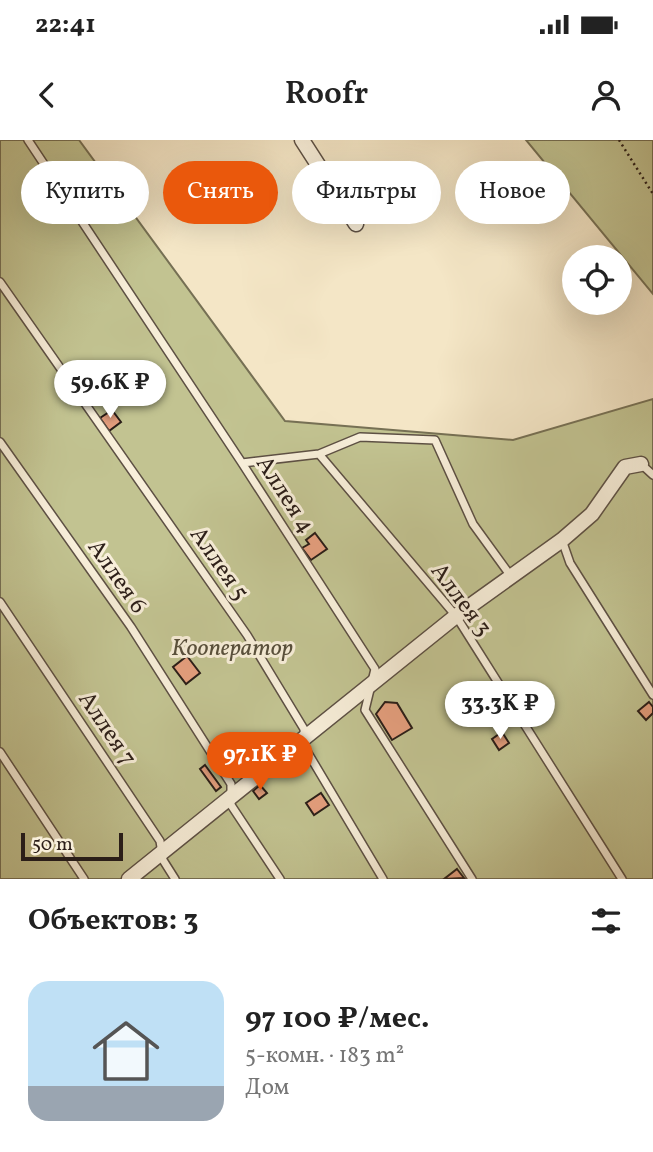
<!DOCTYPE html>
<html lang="ru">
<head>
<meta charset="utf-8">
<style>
	body { margin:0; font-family:Vollkorn,serif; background:#f6f6f6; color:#222; height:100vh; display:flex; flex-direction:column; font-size:26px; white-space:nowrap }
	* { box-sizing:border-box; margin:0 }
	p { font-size:23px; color:#767676 }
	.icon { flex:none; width:38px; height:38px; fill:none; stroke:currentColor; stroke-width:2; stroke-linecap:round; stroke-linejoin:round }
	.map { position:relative; height:739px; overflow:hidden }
	.details { display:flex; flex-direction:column; background:#fff; flex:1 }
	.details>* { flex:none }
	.top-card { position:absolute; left:21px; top:21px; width:612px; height:63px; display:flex; gap:14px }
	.buttons { position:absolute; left:562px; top:105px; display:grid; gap:14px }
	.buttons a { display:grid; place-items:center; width:70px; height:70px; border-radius:50%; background:#fff; box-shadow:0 7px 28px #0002; font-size:35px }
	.scale { position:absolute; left:21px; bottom:18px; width:102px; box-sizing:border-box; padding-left:7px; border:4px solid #2b1e18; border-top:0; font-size:19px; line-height:24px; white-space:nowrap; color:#2b1e18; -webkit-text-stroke:5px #f8efda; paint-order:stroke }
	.price { position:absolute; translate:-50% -60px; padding:0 16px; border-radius:24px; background:#fff; color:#222; font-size:23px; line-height:46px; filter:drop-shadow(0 2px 4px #0008) }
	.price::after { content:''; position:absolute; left:50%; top:42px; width:21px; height:16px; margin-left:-10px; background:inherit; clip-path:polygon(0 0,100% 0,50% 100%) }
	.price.selected { background:#ea580c; color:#fff }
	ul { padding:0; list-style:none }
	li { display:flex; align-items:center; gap:21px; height:175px; padding:0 28px }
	li span { display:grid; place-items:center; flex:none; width:196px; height:140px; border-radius:21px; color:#555 }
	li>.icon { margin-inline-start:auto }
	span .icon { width:84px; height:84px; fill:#fffc; stroke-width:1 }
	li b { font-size:30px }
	h2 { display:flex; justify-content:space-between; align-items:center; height:84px; padding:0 28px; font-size:30px }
	.pill { padding:0 24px; border-radius:32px; background:#fff; box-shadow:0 7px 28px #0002; font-size:24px; line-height:63px }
	.pill.selected { background:#ea580c; color:#fff }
	.status { display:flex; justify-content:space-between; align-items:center; height:49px; padding:0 35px; background:#fff; direction:ltr }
	.status svg { height:19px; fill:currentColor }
	header { display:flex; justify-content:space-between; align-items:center; height:91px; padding:0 28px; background:#fff; font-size:32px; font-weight:600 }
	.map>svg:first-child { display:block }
	.green { fill:#c2c391; stroke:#767054; stroke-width:2 }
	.building { fill:#e59f7e; stroke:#2b1e18; stroke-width:2 }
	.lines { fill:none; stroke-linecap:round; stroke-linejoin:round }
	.service-casing { stroke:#5d5044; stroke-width:10 }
	.minor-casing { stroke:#5d5044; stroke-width:17 }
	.path { stroke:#2b1e18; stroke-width:2.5; stroke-dasharray:2 3.5; stroke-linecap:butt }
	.service { stroke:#f8efda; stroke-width:7 }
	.minor { stroke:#f8efda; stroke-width:14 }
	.labels { text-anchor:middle; stroke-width:6; stroke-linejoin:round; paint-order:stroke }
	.street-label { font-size:24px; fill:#2b1e18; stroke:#f8efda }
	.park-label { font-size:24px; font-style:italic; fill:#58503c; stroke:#f8efda }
</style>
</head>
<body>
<div class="status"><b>22:41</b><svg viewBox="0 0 49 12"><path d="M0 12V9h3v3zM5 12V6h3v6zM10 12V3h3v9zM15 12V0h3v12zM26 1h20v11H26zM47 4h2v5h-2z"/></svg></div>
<header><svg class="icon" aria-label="back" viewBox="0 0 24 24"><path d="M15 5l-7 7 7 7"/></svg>Roofr<svg class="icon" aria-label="person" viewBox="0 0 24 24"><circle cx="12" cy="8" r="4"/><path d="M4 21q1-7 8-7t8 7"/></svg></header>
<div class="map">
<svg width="653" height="739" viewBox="0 0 653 739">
	<rect width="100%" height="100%" fill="#f4e6c6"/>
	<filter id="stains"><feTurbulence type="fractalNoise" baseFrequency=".00286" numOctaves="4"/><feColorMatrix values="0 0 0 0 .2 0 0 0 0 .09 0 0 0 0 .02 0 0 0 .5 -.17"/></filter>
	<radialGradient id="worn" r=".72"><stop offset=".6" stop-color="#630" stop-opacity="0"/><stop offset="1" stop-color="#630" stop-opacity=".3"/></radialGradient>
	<path class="green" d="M0,0h79l206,281 228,19 140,-41v480h-653z
		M526,0h127v154z"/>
	<path class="building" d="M112,270l9,12 -12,9 -9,-13z
		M315,393l12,16 -16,11 -9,-12 7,-4 -3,-4z
		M187,516l13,17 -14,11 -13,-17z
		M385,562l12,1 15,25 -20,12 -16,-26z
		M649,562l4,5v6l-7,7 -8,-9z
		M502,592l7,11 -10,7 -7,-11z
		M246,611l6,8 -8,6 -6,-7z
		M205,625l16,22 -5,4 -16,-22z
		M260,645l7,8 -8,6 -6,-8z
		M321,653l8,12 -15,10 -8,-12z
		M457,729l7,9 -20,1z"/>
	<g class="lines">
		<g class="service-casing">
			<path id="service" d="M28,0l214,323 133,206 -10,41 107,169
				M0,142l247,353 57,94 1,19 78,131
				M0,302l131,185 100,157v21l49,74
				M319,314l41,-17 75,3 38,84 37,51
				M242,323l77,-9 137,162 166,263
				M641,324l12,11
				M562,400l8,23 83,132
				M0,462l160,239 3,19 12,19
				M0,612l84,127"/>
		</g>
		<g class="minor-casing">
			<path id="minor" d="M302,0l54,84
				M129,739l327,-263 106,-76 30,-26 33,-47 16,-3"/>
		</g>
		<path class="path" d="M619,0l34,54"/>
		<use href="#service" class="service"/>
		<use href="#minor" class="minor"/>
	</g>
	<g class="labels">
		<g class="street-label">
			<text transform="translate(286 354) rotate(57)" y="8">Аллея 4</text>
			<text transform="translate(220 423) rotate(55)" y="8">Аллея 5</text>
			<text transform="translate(118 436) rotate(55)" y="8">Аллея 6</text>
			<text transform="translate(462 459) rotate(53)" y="8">Аллея 3</text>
			<text transform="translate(108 588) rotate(56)" y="8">Аллея 7</text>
		</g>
		<g class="park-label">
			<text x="232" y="515">Кооператор</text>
		</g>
	</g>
	<rect width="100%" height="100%" filter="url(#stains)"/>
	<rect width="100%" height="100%" fill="url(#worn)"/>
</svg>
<div class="buttons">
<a><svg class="icon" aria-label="locate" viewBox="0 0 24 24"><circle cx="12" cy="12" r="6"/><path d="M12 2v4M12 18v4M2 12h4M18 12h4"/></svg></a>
</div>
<div class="scale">50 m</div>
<b class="price" style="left:110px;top:280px">59.6K ₽</b>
<b class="price" style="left:500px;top:601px">33.3K ₽</b>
<b class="price selected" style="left:260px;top:652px">97.1K ₽</b>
<div class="top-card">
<a class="pill">Купить</a>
<a class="pill selected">Снять</a>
<a class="pill">Фильтры</a>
<a class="pill">Новое</a>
</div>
</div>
<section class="details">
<h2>Объектов: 3<svg class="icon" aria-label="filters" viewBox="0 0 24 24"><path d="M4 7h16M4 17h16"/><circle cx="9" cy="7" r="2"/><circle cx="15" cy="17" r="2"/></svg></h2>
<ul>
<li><span style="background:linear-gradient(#bfe0f5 75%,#9aa5b1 0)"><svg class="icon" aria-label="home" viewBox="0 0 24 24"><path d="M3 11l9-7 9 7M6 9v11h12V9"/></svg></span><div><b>97 100 ₽/мес.</b><p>5-комн. · 183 m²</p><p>Дом</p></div></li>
</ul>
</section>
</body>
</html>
